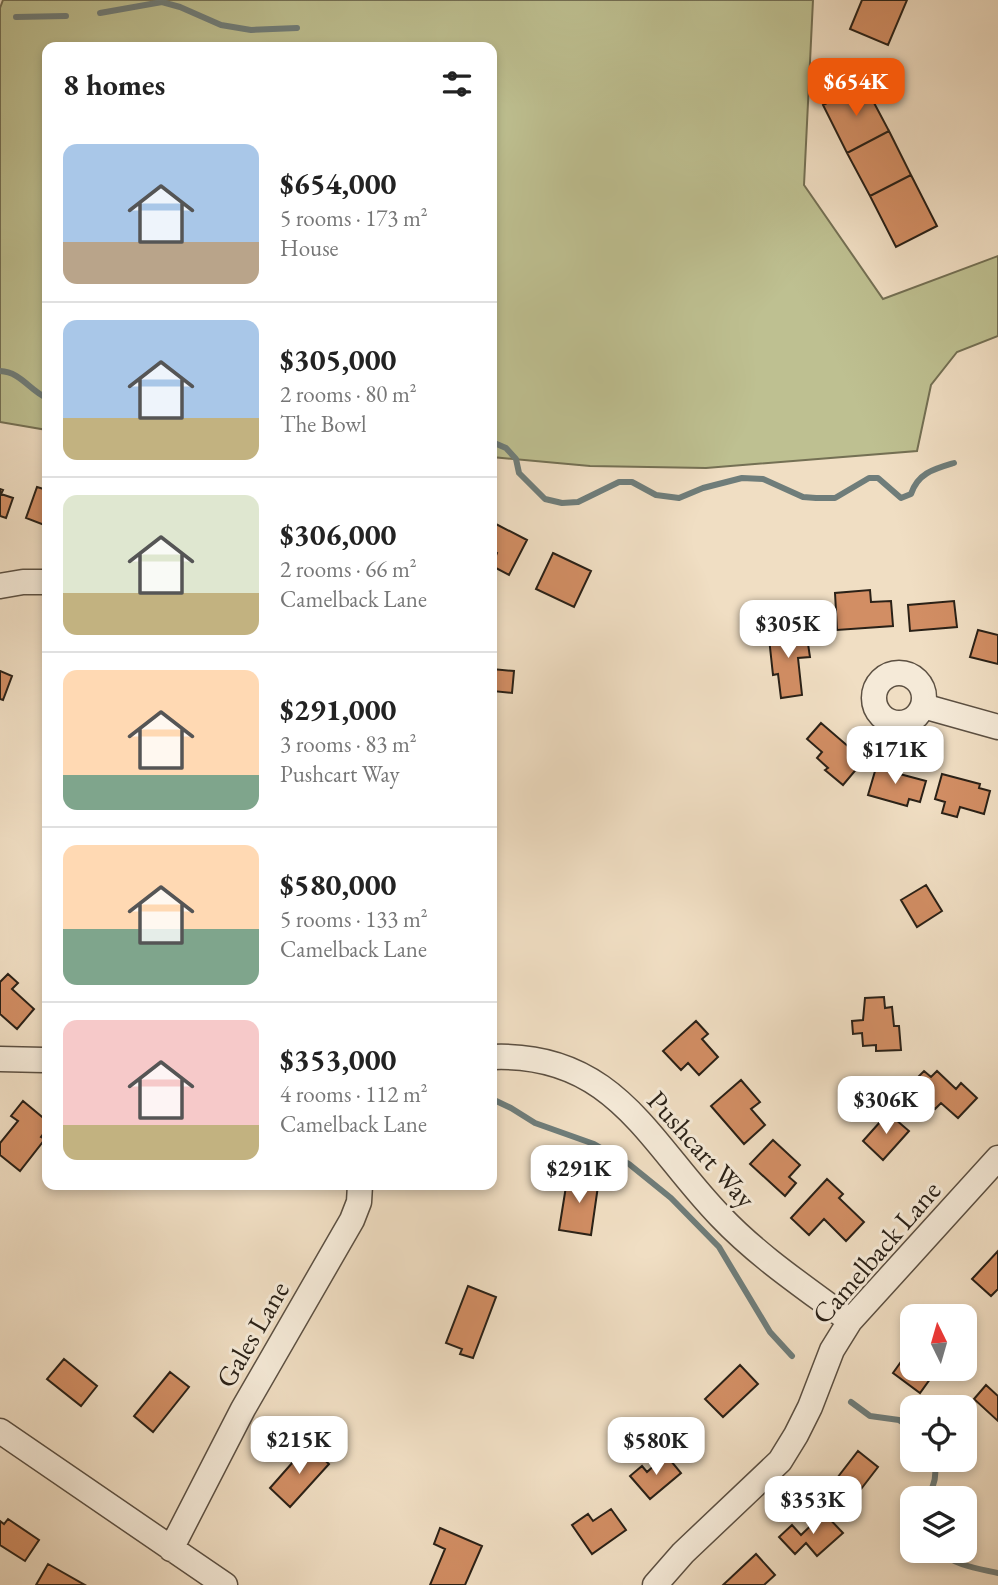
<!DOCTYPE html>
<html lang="en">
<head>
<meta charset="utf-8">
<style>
	body { margin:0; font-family:"EB Garamond",serif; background:#f6f6f6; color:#222; height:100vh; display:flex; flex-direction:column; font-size:26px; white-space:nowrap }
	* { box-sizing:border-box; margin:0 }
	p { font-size:23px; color:#767676 }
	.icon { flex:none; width:38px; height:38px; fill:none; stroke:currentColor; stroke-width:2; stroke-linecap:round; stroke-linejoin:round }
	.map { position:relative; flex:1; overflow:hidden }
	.side { position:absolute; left:42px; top:42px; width:455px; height:1148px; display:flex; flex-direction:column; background:#fff; border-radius:14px; box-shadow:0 4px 10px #0003 }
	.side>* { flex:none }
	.needle { width:46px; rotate:355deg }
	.buttons { position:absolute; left:900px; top:1304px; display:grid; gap:14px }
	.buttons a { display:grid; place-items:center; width:77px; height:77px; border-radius:14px; background:#fff; box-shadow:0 4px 10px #0003; font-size:35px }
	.price { position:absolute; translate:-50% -60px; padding:0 16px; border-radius:14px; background:#fff; color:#222; font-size:23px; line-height:46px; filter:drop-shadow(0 2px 4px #0008) }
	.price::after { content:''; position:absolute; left:50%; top:42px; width:21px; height:16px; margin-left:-10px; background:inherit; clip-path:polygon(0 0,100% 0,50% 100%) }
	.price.active { background:#ea580c; color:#fff }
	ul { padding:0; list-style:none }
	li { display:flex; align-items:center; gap:21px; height:175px; padding:0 21px }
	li+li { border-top:2px solid #e0e0e0 }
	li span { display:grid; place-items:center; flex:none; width:196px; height:140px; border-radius:14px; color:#555 }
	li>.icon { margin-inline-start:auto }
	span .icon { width:84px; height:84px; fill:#fffc; stroke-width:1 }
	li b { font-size:30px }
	h2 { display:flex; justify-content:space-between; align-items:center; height:84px; padding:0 21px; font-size:30px }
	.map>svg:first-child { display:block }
	.green { fill:#bec091; stroke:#747054; stroke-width:2 }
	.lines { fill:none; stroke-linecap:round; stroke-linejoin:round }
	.stream { stroke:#6f7d7a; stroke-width:6 }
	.building { fill:#d28e64; stroke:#2a2117; stroke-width:2 }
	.minor-casing { stroke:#5c5042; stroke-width:27 }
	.minor { stroke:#f5ead8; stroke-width:24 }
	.labels { text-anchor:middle; stroke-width:6; stroke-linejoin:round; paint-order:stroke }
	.street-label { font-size:28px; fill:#2a2117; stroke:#f5ead8 }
</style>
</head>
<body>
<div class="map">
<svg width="998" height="1585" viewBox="0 0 998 1585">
	<rect width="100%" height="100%" fill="#f0dec3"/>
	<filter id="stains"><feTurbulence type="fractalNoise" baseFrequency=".00286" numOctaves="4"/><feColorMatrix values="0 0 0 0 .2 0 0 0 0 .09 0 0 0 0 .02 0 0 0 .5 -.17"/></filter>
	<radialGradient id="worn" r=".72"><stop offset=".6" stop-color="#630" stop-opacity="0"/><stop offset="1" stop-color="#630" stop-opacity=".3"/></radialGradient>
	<path class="green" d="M3,0h810l-9,185 79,114 115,-43v80l-41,16 -26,33 -14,66 -211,17 -116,-2 -98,-9v-410h-445v383l-47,-8v-414z"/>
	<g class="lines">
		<path class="stream" d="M100,13l62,-11 18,5 41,18 30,5 46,-2
			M16,17l50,-1
			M0,371c21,1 29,19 47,27
			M492,442l14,6 10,11 3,14 26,26 17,4 16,-1 41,-20h13l24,13 23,3 24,-10 39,-10 21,1 40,18 13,1h19l34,-20h9l23,20 10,-4c7,-21 23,-25 43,-31
			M492,1099l19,9 24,15 59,21 35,20 42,34 48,49 51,85 22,24
			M851,1402l19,14 29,4 13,9
			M926,1498c9,-12 12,-24 7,-38
			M938,1550c18,16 37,18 60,23"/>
	</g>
	<path class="building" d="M862,0h45l-19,45 -38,-16z
		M864,84l25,47 -42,22 -24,-48z
		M889,131l22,44 -41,21 -23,-43z
		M911,175l26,51 -41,21 -26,-51z
		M37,487l10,3v36l-21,-8z
		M0,489l3,1 -2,4 12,4 -7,20 -6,-2z
		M492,522l35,18 -18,35 -17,-9 5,-13 -5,-3z
		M553,553l38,18 -17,36 -38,-18z
		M870,590l1,12 20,-1 2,25 -56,4 -2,-37z
		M954,601l3,26 -47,4 -2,-26z
		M790,624l2,15 15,-2 3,20 -12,1 4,37 -21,3 -3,-24 -5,1 -4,-37 9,-1 -1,-11z
		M978,630l20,5v29l-28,-7z
		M492,669l22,2 -2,22 -19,-2 -1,8z
		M0,671l12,5 -9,24 -3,-1z
		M821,723l43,37 -21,25 -18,-15 3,-2 -11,-10 5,-6 -15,-13z
		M878,761l20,6 -2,6 30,8 -6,21 -11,-3 -2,7 -39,-11z
		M942,774l38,10 -1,4 11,3 -6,23 -24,-7 -3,10 -15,-4 3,-11 -10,-3z
		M926,885l16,26 -25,16 -16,-27z
		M8,974l10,9 -6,6 22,20 -17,20 -17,-15v-32z
		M884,997l1,11 7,-1 2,19h5l2,24 -25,1v-6l-13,1 -1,-13 -9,1 -1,-13 11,-1 2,-22z
		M696,1021l12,13 -6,5 16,18 -19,18 -11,-12 -7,7 -18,-19z
		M924,1071l7,6 6,-6 19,18 5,-6 16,15 -19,20 -17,-15 -6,6 -25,-24z
		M741,1080l19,22 -9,7 14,16 -21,19 -33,-38z
		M23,1101l24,20v8l-6,8 4,2 -25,32 -20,-16v-12l18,-22 -7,-5z
		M888,1113l21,18 -26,29 -20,-19z
		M773,1140l27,25 -11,12 7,6 -11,13 -35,-32z
		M568,1174l31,5 -8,56 -32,-5z
		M827,1179l16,15 -4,4 25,24 -18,19 -22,-22 -15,16 -18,-17z
		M998,1251v38l-7,7 -19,-17z
		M468,1286l28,11 -23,61 -13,-4 2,-5 -16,-6z
		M64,1359l33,27 -16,20 -34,-27z
		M903,1359l9,7v2h26l-18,25 -27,-20z
		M740,1365l18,19 -35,33 -18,-18z
		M170,1372l19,15 -36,45 -19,-16z
		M986,1385l12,11v25l-24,-22z
		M308,1445l21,19 -39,43 -20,-19z
		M858,1451l20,16 -34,44 -20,-16z
		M666,1455l15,18 -31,26 -20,-23 12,-10 5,6z
		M611,1509l15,21 -34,24 -20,-29 16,-11 5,7z
		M824,1513l19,20 -26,23 -11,-13 -11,11 -16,-17 13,-12 9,10z
		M8,1519l31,21 -14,21 -25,-16v-24l4,3z
		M440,1528l42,18 -17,39h-35l15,-36 -11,-5z
		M756,1554l19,21 -11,10h-41z
		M48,1564l37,21h-49z"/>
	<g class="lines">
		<g class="minor-casing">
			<path id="minor" d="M0,586l23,-4h24
				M874 698a25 25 0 1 1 50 0a25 25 0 1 1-50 0Z
				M923,706l75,21
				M492,1057c123,-5 157,86 229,160 38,40 85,71 129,104
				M0,1059l44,1
				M0,1431l225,154
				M171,1549l72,-140 109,-189 7,-18 1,-17
				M655,1585l28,-32 97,-92 16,-26 14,-28 22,-57 18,-29 148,-163"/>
		</g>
		<use href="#minor" class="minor"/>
	</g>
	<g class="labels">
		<g class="street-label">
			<text transform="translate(702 1149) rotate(48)" y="10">Pushcart Way</text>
			<text transform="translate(876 1252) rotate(-49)" y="10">Camelback Lane</text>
			<text transform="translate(252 1334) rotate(-60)" y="10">Gales Lane</text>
		</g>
	</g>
	<rect width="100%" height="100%" filter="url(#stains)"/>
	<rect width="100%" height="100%" fill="url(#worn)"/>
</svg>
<div class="buttons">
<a><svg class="needle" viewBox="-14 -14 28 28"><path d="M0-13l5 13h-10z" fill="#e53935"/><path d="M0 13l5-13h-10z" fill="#767676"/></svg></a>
<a><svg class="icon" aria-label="locate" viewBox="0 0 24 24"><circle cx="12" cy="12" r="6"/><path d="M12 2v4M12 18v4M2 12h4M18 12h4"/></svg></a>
<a><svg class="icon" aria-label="layers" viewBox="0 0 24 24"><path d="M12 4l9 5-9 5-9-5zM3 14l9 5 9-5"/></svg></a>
</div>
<b class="price active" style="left:856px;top:118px">$654K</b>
<b class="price" style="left:788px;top:660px">$305K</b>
<b class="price" style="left:895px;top:786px">$171K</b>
<b class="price" style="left:886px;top:1136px">$306K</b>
<b class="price" style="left:579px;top:1205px">$291K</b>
<b class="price" style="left:299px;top:1476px">$215K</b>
<b class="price" style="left:656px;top:1477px">$580K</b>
<b class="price" style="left:813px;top:1536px">$353K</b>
<section class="side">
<h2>8 homes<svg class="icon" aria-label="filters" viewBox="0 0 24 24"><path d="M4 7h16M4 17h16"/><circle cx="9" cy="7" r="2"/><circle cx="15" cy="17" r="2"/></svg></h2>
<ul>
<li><span style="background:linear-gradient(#a9c7e8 70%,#b9a48a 0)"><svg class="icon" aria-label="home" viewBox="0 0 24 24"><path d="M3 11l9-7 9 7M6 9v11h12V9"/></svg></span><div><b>$654,000</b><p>5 rooms · 173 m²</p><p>House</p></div></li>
<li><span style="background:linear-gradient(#a9c7e8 70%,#c2b280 0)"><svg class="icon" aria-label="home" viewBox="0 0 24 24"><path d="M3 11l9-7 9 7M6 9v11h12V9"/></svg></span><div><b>$305,000</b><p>2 rooms · 80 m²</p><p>The Bowl</p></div></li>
<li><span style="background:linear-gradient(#dfe7d0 70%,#c2b280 0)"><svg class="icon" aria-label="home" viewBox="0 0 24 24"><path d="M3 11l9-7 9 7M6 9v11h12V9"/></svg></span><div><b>$306,000</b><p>2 rooms · 66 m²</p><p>Camelback Lane</p></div></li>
<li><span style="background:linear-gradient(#ffd9b3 75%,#7fa58c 0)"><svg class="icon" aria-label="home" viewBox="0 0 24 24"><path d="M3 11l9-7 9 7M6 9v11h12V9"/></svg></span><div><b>$291,000</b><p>3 rooms · 83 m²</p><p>Pushcart Way</p></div></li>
<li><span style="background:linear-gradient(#ffd9b3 60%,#7fa58c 0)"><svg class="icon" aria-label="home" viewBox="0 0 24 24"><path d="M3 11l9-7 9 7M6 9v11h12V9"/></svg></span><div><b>$580,000</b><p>5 rooms · 133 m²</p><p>Camelback Lane</p></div></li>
<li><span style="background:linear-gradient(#f6c9c9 75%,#c2b280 0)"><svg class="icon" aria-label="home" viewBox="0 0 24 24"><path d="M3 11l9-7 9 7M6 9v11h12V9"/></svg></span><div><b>$353,000</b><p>4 rooms · 112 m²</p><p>Camelback Lane</p></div></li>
</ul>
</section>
</div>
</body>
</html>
